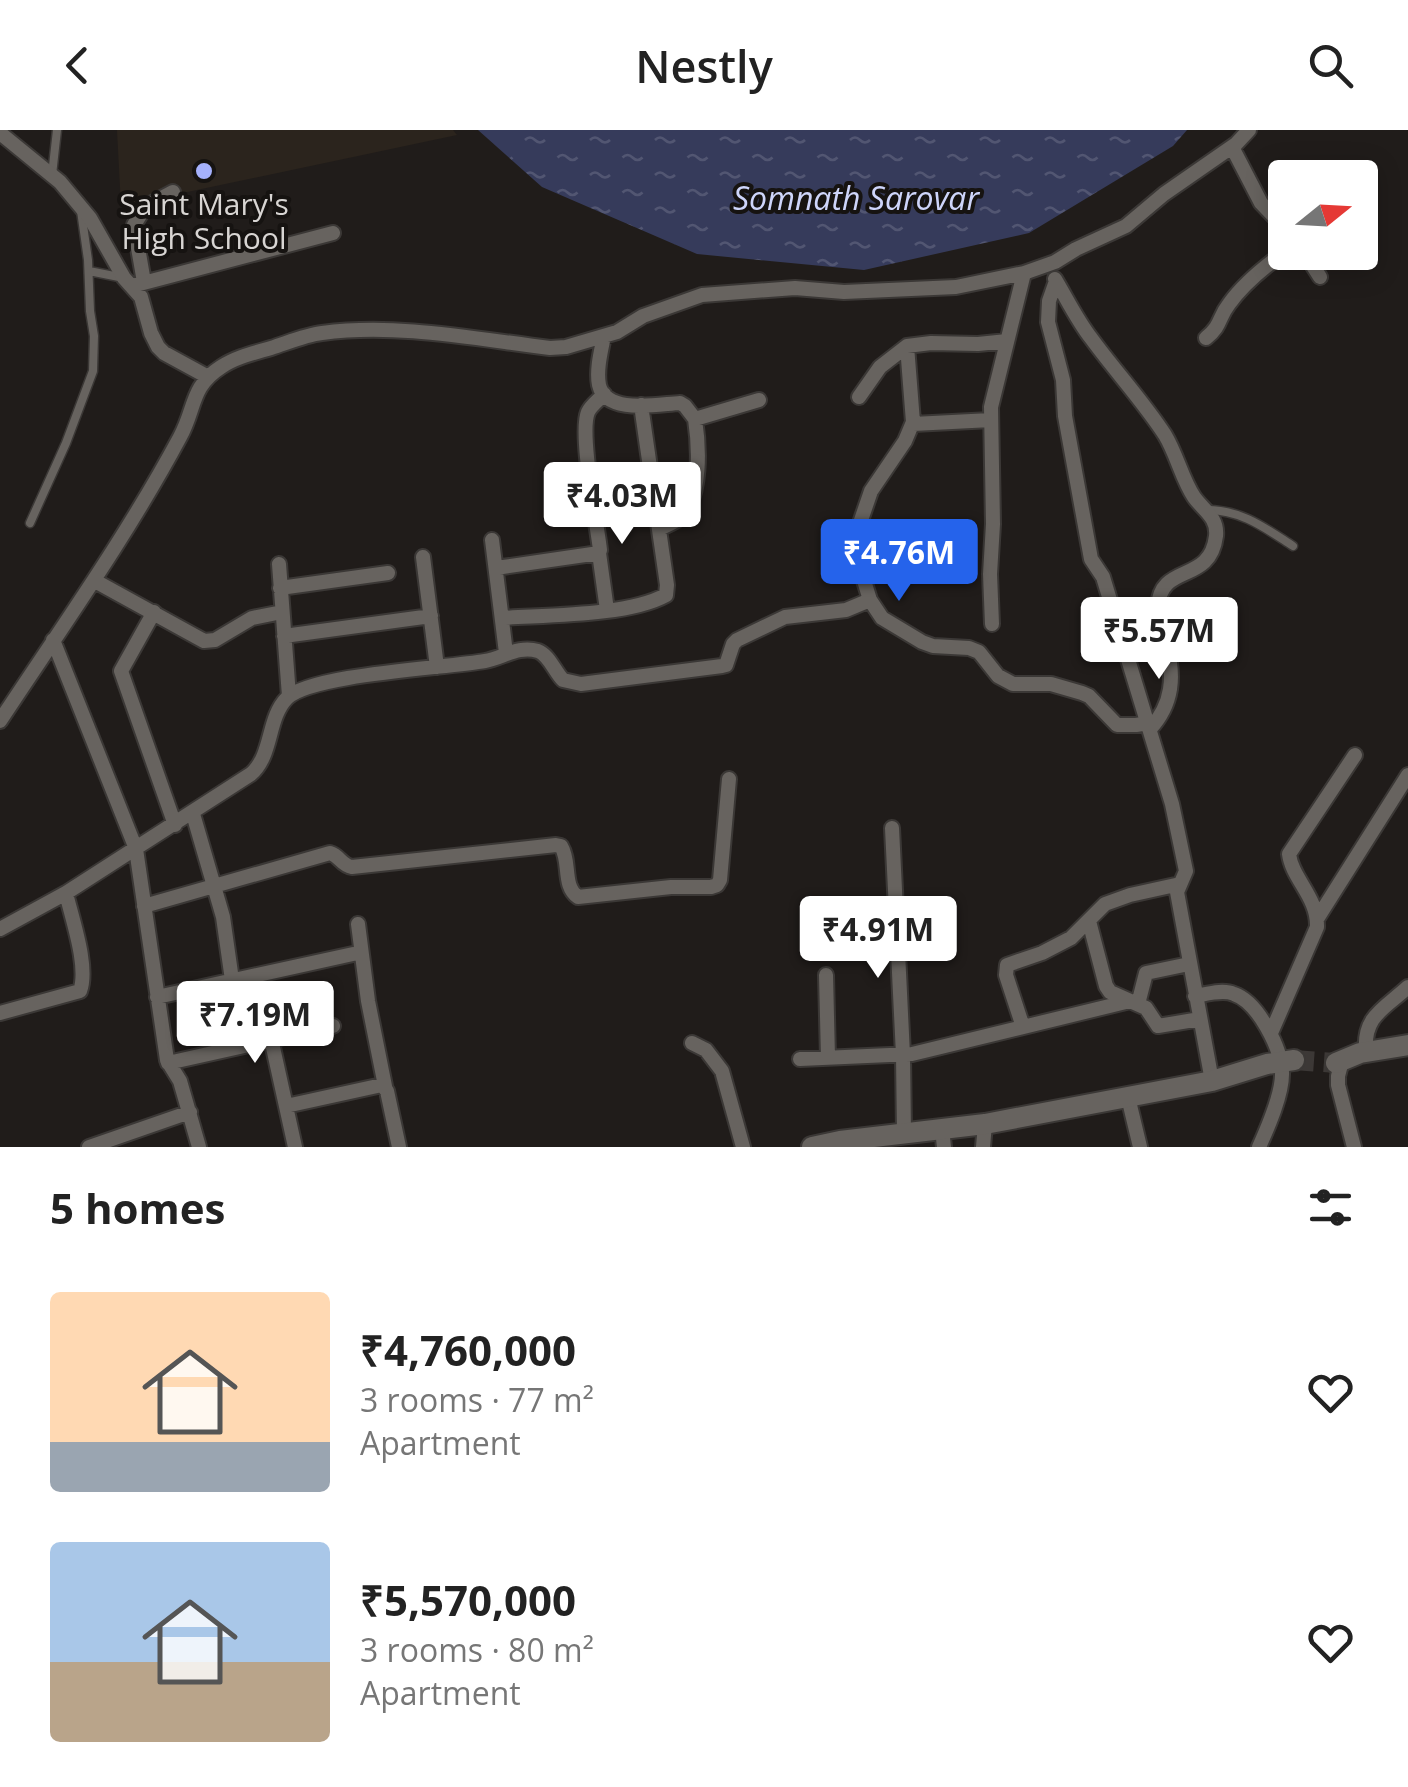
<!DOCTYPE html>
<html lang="en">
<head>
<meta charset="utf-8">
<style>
	body { margin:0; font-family:"Open Sans",sans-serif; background:#f2f2f2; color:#222; height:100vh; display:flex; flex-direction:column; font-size:38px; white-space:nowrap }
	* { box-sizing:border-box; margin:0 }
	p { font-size:32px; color:#767676 }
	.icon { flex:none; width:55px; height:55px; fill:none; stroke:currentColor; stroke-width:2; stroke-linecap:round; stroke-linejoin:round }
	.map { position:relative; height:1017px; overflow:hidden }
	.details { display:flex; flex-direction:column; background:#fff; flex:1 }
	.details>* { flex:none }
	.needle { width:65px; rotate:72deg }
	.buttons { position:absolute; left:1268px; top:30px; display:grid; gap:20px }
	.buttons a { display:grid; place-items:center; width:110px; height:110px; border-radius:10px; background:#fff; box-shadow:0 5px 25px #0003; font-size:50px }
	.price { position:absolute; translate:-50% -85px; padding:0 22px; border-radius:10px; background:#fff; color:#222; font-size:32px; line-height:65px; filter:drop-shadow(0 2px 5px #0008) }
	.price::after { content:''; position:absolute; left:50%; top:60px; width:30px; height:22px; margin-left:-15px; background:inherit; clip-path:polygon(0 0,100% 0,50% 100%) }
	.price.current { background:#2563eb; color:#fff }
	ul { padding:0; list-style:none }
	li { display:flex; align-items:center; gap:30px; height:250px; padding:0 50px }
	li span { display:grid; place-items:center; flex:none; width:280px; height:200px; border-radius:10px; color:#555 }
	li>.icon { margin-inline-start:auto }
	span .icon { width:120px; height:120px; fill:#fffc; stroke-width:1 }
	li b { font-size:42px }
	h2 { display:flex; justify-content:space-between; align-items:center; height:120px; padding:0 50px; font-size:42px }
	header { display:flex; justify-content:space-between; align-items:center; height:130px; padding:0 50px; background:#fff; font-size:45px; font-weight:600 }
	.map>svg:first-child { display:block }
	.built { fill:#2b241d }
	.water { fill:url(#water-ripples) }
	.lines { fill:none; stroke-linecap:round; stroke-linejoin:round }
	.secondary-tunnel { stroke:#3c3836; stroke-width:20; stroke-dasharray:20 10; stroke-linecap:butt }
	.lane-casing { stroke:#3b3836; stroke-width:11 }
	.street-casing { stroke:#3b3836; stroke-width:18 }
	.secondary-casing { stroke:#3b3836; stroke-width:24 }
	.lane { stroke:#67635f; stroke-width:8 }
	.street { stroke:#67635f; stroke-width:14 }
	.secondary { stroke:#67635f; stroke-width:20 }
	.poi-dot { fill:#a5b1fc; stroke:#161311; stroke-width:4 }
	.labels { text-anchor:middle; stroke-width:8; stroke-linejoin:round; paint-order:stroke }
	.poi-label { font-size:30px; fill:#d8d5d3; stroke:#161311 }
	.water-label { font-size:32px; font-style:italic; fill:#ced5fa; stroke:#161311 }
</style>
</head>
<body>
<header><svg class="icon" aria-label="back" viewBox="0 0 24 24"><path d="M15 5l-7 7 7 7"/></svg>Nestly<svg class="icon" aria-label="search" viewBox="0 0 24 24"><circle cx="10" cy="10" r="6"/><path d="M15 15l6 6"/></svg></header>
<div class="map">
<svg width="1408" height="1017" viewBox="0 0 1408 1017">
	<defs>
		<pattern id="water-ripples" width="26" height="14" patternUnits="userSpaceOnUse" patternTransform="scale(2.5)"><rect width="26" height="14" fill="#363b5b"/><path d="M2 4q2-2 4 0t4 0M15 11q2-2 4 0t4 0" fill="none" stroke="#525672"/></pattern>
	</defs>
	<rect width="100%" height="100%" fill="#201c1a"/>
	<path class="built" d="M117,0h336l4,5 -336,71z"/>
	<path class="water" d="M478,0h709l-14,16 -144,87 -165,37 -167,-16 -155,-67z"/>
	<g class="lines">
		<path class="secondary-tunnel" d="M1294,930l42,3"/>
		<g class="lane-casing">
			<path id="lane" d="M52,45l5,-45
				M89,141l35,7
				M1207,380c35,0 58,18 86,36
				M30,393l36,-80 27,-72 1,-35 -4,-25 -2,-51 -7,-49"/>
		</g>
		<g class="street-casing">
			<path id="street" d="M0,3l60,49 30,36 34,60 17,19 10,36 7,14 6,6 44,24
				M1232,17l29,56 24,25
				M1304,122l16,25
				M1055,149c12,20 22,41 36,59 24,33 52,63 74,97 12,20 17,44 29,62 9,13 24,20 22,39 -6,49 -56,26 -58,71 0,13 4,25 8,37 9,32 7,60 -16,85
				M1056,151l-7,20 -1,21 15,58 2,36 26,143 12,18 69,227 14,67 -9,21 35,189
				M144,152l-10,-57 11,-18 28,-15
				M132,156l201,-53
				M604,206c-3,15 -8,34 -5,49 7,30 59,19 81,18l5,3 10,13 64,-19
				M1206,208c16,-13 12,-20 23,-34 15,-21 35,-37 56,-52
				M907,216l6,76 -8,19 -34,50 -13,38v24l4,21 8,26 12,18 40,24 11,4 36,2 10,4 19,24 15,8h38l31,9 7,3 28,29h19l12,-2
				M859,267l21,-30 27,-21 24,-3 47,1 29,-3
				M913,294l78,-4
				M659,399c8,-4 16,-7 22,-12 21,-20 18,-72 14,-98
				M492,410l14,113
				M599,423l8,57
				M423,427l14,110
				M279,434l10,132
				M496,438l103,-15 1,-3c-3,-27 -21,-117 -12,-138 3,-7 11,-12 16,-18
				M95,451l109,60 11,-1 37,-22 30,-6
				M280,458l108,-15
				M154,482l-33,59 54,154
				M502,488c45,-3 126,-2 164,-23l1,-10 -26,-180
				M992,494l-2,-50 3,-50 -2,-117 33,-134
				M284,506l147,-20
				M53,510l83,209 31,211 13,21 19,66
				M0,591c62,-94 127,-185 180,-284 16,-29 10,-50 41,-70 15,-10 33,-14 50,-19 16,-5 34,-13 51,-15 75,-10 154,6 228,15l16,-1 51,-15 26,-16 59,-21 93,-7 49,4 112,-5 68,-14 31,-11 21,-13 50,-23 38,-32 72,-50 13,-14
				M193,684l30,103 9,63
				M892,698l11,227 1,79
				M144,776l186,-53c10,3 11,12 22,14l204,-22 5,1c10,16 1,40 17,51l93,-10h40l6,-2 3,-5 9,-101
				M1317,789l91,-144
				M1089,791l17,65 4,6 36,16 12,18 42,-7
				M358,794l10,77 17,85
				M0,799l66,-36 185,-119c22,-19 16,-56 36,-76 25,-24 159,-30 198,-37 18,-3 33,-16 53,-10 11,4 17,21 25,29l18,4 141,-18 4,-1 7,-21 4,-4 48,-23 61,-7 24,-10
				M257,845l38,172
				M826,845l2,83
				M1195,866c12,-2 28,-7 39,-2 24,8 47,54 48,78 1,21 -14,55 -23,75
				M157,867l196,-43
				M1138,874l8,-31 43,-9
				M0,883l80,-22c9,-24 -8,-72 -14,-98
				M1023,897l-17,-52 1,-10 35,-12 29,-15 34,-34 25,-9 50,-11
				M1271,903l46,-106c1,-30 -25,-48 -28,-73l66,-99
				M692,913l14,7 16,21 21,76
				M1366,922c-3,-36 18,-43 42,-65
				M800,929l112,-5 218,-53
				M1342,931l-4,15v9l16,62
				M168,933l165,-37
				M1128,967l12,50
				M286,976l96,-21 5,6 12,56
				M942,999l2,18
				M89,1017l101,-35
				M983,1017l2,-23"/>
		</g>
		<g class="secondary-casing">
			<path id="secondary" d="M1336,933l24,-10 48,-8
				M812,1017l28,-6 145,-17 227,-43 55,-17 27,-4"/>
		</g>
		<use href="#lane" class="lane"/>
		<use href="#street" class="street"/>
		<use href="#secondary" class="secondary"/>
	</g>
	<circle class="poi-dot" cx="204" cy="41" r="10"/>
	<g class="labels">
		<g class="poi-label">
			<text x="204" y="85">Saint Mary's<tspan x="204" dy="34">High School</tspan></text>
		</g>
		<g class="water-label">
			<text x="856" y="80">Somnath Sarovar</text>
		</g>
	</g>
</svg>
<div class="buttons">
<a><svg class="needle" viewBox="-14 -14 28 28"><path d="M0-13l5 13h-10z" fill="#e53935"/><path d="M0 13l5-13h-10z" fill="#767676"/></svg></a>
</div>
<b class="price" style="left:622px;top:417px">₹4.03M</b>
<b class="price current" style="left:899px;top:474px">₹4.76M</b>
<b class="price" style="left:1159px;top:552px">₹5.57M</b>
<b class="price" style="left:878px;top:851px">₹4.91M</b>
<b class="price" style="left:255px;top:936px">₹7.19M</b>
</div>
<section class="details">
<h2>5 homes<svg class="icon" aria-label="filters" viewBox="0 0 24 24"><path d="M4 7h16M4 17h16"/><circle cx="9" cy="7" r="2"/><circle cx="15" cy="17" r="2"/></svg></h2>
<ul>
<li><span style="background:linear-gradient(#ffd9b3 75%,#9aa5b1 0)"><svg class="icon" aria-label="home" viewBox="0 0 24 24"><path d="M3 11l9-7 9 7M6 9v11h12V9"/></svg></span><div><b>₹4,760,000</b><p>3 rooms · 77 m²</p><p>Apartment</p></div><svg class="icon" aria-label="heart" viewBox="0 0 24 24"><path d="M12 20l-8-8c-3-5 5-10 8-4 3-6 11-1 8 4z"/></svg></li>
<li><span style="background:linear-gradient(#a9c7e8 60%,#b9a48a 0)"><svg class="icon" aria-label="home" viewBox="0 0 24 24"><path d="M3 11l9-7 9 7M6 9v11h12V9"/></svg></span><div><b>₹5,570,000</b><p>3 rooms · 80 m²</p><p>Apartment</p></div><svg class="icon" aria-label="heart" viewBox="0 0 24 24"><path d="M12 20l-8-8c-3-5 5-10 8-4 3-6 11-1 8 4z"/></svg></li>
</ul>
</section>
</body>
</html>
